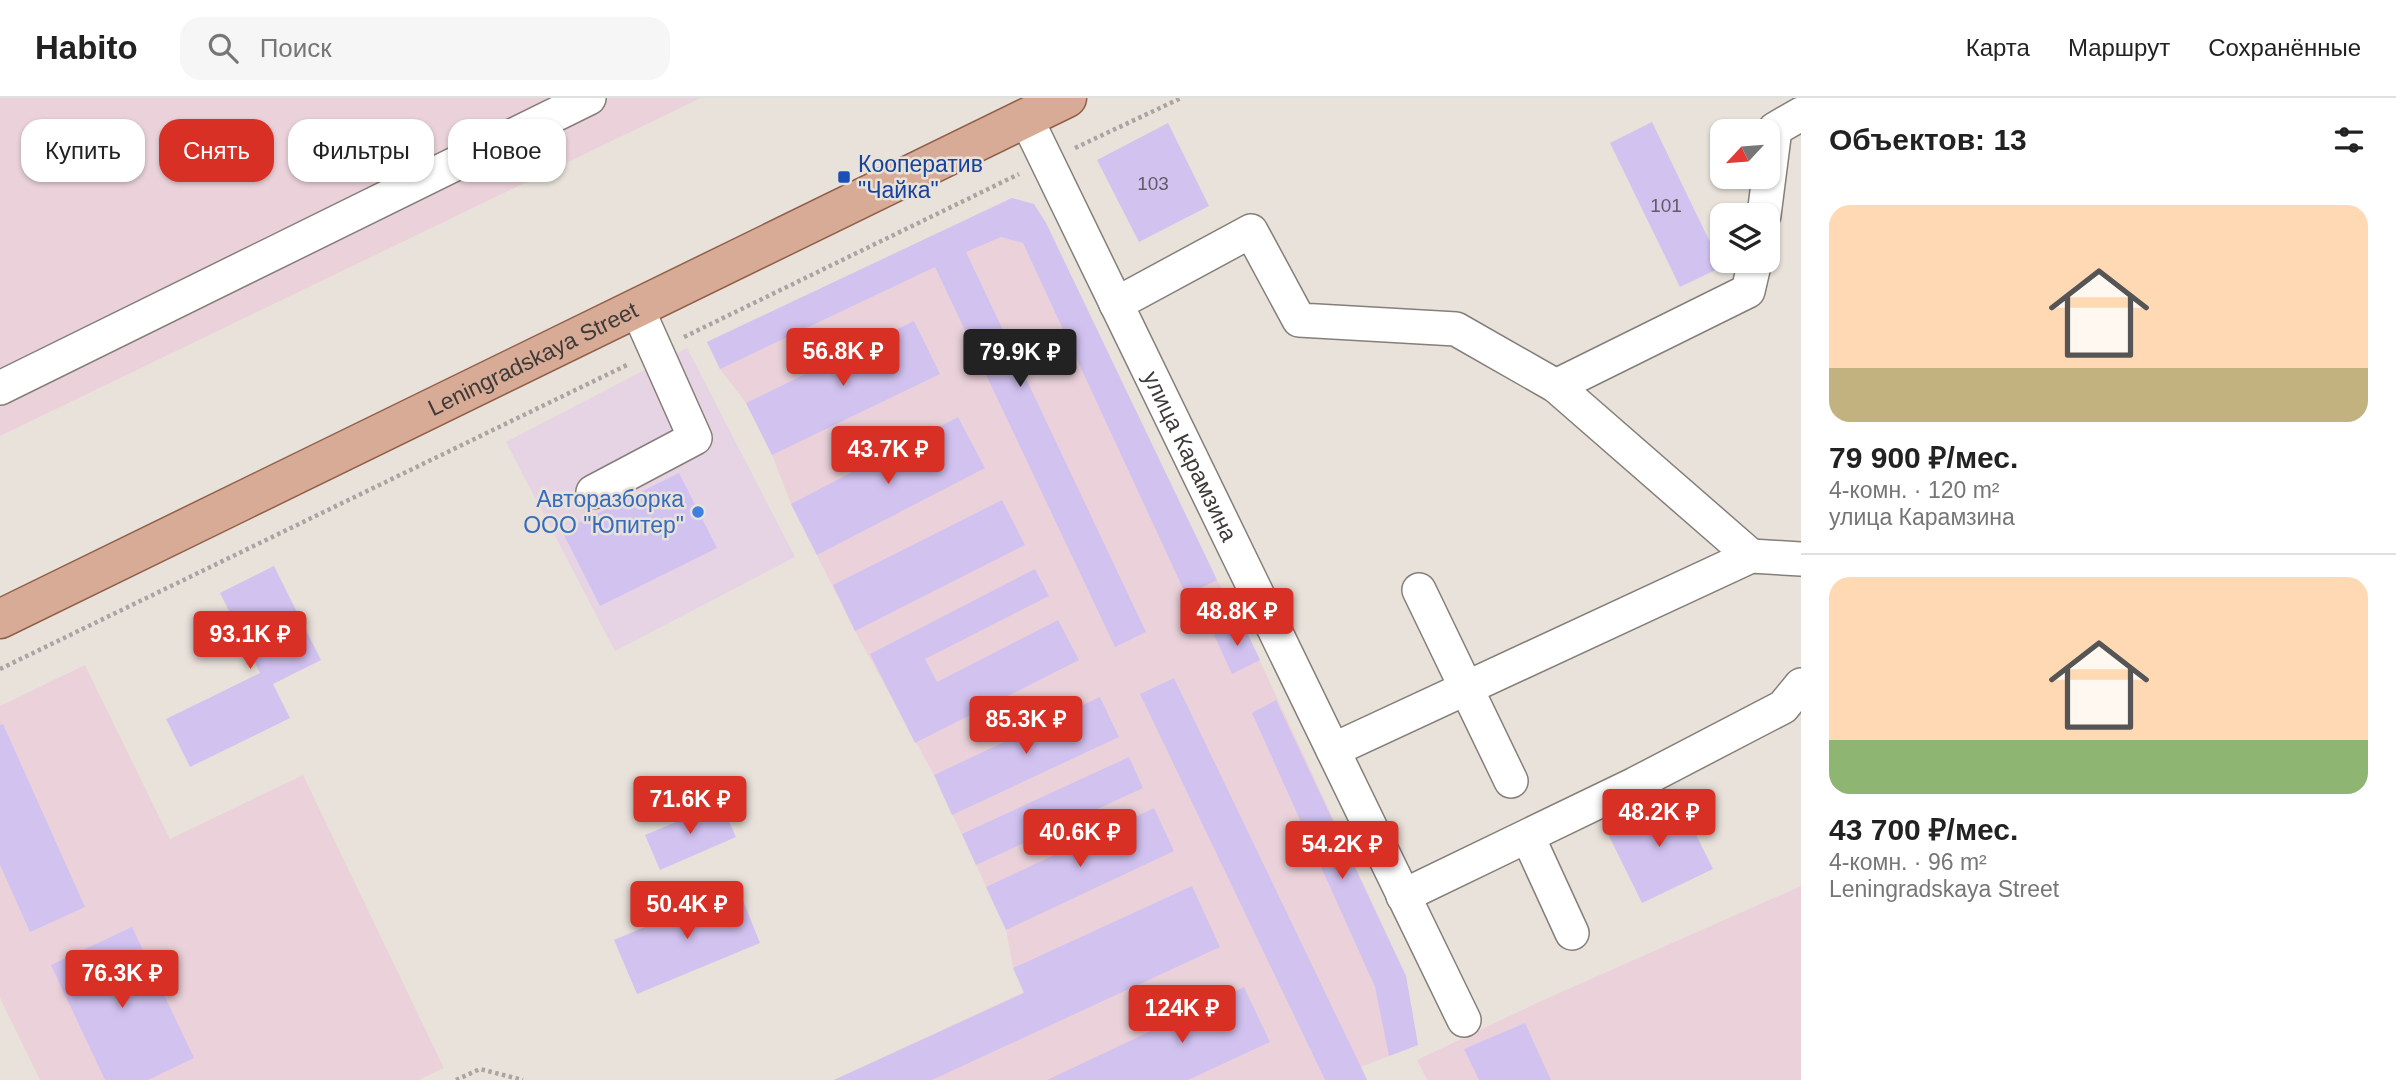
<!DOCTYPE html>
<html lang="ru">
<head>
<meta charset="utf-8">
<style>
	body { margin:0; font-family:Arial,sans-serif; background:#f6f6f6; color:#222; height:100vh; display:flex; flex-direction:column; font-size:26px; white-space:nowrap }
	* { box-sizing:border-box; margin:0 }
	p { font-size:23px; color:#767676 }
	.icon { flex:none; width:38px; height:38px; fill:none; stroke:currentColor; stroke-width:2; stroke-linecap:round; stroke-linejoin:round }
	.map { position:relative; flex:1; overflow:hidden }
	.side { display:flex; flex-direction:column; background:#fff; width:595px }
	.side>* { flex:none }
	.hud { position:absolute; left:21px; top:21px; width:665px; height:63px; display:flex; gap:14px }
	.needle { width:46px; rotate:244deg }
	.buttons { position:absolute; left:1710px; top:21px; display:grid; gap:14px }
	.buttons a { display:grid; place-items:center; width:70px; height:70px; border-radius:14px; background:#fff; box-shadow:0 2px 5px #0004; font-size:35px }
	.price { position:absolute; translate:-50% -60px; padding:0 16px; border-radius:7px; background:#d93025; color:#fff; font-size:23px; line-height:46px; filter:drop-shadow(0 2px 4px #0008) }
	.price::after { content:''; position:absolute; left:50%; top:42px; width:21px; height:16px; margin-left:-10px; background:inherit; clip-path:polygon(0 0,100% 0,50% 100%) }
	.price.current { background:#222; color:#fff }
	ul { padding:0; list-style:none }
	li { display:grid; align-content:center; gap:14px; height:371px; padding:0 28px }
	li+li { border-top:2px solid #e0e0e0 }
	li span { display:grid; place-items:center; height:217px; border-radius:21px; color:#555 }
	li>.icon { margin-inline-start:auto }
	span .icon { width:126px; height:126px; fill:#fffc; stroke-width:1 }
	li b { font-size:30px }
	h2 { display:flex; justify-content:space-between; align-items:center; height:84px; padding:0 28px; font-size:30px }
	.tag { padding:0 24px; border-radius:21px; background:#fff; box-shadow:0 2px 5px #0004; font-size:24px; line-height:63px }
	.tag.current { background:#d93025; color:#fff }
	header { display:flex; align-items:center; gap:42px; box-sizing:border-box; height:98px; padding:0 35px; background:#fff; border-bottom:2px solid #e0e0e0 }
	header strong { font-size:33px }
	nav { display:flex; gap:38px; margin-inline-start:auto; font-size:24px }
	.search { width:490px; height:63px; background:#f6f6f6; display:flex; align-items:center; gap:18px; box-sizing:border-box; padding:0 24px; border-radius:21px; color:#767676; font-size:26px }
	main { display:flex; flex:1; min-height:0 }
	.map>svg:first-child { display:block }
	.commercial { fill:#e6d3e3 }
	.industrial { fill:#ebd2da }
	.building { fill:#d2c2f0 }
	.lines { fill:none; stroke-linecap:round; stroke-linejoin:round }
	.minor-casing { stroke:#857e79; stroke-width:36 }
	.major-casing { stroke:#915f48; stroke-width:41 }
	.path { stroke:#aba5a0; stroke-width:4.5; stroke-dasharray:3.5 3.5; stroke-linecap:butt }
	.minor { stroke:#fff; stroke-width:33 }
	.major { stroke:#d8ab96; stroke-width:38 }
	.transit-dot { fill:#1a4fb4; stroke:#e9e2db; stroke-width:2.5 }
	.shop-dot { fill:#3f7fe0; stroke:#e9e2db; stroke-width:2.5 }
	.labels { text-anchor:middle; stroke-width:5; stroke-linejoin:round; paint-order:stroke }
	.number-label { font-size:19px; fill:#625c66 }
	.transit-label { font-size:23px; fill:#164399; stroke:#e9e2db; text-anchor:start }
	.street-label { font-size:23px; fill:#3d3a38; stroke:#e9e2db }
	.shop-label { font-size:23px; fill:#366cbe; stroke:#e9e2db; text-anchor:end }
</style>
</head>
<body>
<header>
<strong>Habito</strong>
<div class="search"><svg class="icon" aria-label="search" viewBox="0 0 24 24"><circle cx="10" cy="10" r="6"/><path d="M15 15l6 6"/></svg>Поиск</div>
<nav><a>Карта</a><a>Маршрут</a><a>Сохранённые</a></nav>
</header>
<main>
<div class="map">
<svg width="1801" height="982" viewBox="0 0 1801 982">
	<rect width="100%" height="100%" fill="#e9e2db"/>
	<path class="commercial" d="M687,250l108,209 -180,94 -109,-209z"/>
	<path class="industrial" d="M0,0h701l-701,338z
		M1012,100l34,25 171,357 25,42 164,354 12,69 -57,22 6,13h-533l190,-88 -11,-24 -7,-39 -72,-154 -79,-144 -64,-127 -19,-49 -26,-52 -26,-34 -13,-27z
		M85,567l85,174 133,-64 141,293 -25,12h-379l-40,-82v-292z
		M1801,788v194h-374l-10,-20 124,-59z"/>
	<path class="building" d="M1652,24l70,145 -42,20 -70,-144z
		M1168,25l41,83 -70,36 -42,-82z
		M1012,100l22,6 12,19 171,357 -31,15 -163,-352 -22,-6 -35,15 180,380 -31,15 -180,-380 -215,102 -13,-27z
		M914,223l26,53 -168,81 -26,-52z
		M958,319l27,51 -168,87 -26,-51z
		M679,375l38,75 -117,58 -38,-75z
		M1002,402l23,45 -170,86 -22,-46z
		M274,468l47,94 -48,24 17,34 -100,49 -24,-48 94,-46 -40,-80z
		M1035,471l14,27 -124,63 12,23 121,-62 21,40 -164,83 -45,-89z
		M1242,524l18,38 -28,14 -18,-39z
		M1174,580l187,389 6,13h-42l-185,-386z
		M1100,599l19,40 -167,78 -18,-40z
		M1276,602l130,276 12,69 -29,11 -14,-69 -123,-274z
		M3,626l82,183 -55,25 -30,-67v-140z
		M1129,659l14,31 -167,77 -14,-31z
		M1676,696l37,75 -71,34 -36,-73z
		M721,705l15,34 -76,33 -15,-35z
		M1154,710l20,43 -168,79 -20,-43z
		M1192,788l28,61 -288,133h-98l190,-87 -11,-25z
		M738,790l22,55 -123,51 -23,-54z
		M132,829l62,131 -46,22h-43l-54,-115z
		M1244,889l26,55 -82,38h-141z
		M1525,925l26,57h-72l-15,-31z"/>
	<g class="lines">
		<g class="minor-casing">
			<g id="minor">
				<path id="s1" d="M1026,20l438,902"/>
				<path d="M1764,117l11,-86 26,-15"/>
				<path d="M1116,206l135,-73 48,89 157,9 100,57 195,170"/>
				<path d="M1556,288l192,-95 7,-30"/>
				<path d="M0,290l589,-290"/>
				<path d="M593,394l102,-54 -58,-130"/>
				<path d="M1419,492l92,191"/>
				<path d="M1333,652l418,-194 50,3"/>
				<path d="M1528,739l44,96"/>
				<path d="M1403,798l232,-112 148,-77 18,-22"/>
			</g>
		</g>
		<g class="major-casing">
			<g id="major">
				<path id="s2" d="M0,521l1067,-521"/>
			</g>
		</g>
		<path class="path" d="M1075,50l106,-50
			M684,239l335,-163
			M0,571l629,-305
			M456,982l24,-11 43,11"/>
		<use href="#minor" class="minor"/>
		<use href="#major" class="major"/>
	</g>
	<rect class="transit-dot" x="837" y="72" width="14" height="14" rx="3.5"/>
	<circle class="shop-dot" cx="698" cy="414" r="7"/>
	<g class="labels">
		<g class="number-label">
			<text x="1153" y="92">103</text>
			<text x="1666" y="114">101</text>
		</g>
		<g class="transit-label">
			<text x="858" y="74">Кооператив<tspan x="858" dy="26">"Чайка"</tspan></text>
		</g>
		<g class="street-label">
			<text dy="8" stroke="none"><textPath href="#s2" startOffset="593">Leningradskaya Street</textPath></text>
			<text dy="8" stroke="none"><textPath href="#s1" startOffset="376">улица Карамзина</textPath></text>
		</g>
		<g class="shop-label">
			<text x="684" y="409">Авторазборка<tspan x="684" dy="26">ООО "Юпитер"</tspan></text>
		</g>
	</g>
</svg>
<div class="buttons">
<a><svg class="needle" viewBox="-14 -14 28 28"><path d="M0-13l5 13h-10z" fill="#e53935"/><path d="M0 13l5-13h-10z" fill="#767676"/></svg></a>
<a><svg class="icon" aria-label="layers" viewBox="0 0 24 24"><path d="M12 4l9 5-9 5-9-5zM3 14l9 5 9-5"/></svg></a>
</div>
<b class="price" style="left:843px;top:290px">56.8K ₽</b>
<b class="price current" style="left:1020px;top:291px">79.9K ₽</b>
<b class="price" style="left:888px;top:388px">43.7K ₽</b>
<b class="price" style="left:1237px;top:550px">48.8K ₽</b>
<b class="price" style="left:250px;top:573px">93.1K ₽</b>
<b class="price" style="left:1026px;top:658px">85.3K ₽</b>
<b class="price" style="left:690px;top:738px">71.6K ₽</b>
<b class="price" style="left:1659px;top:751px">48.2K ₽</b>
<b class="price" style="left:1080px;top:771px">40.6K ₽</b>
<b class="price" style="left:1342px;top:783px">54.2K ₽</b>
<b class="price" style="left:687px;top:843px">50.4K ₽</b>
<b class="price" style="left:122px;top:912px">76.3K ₽</b>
<b class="price" style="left:1182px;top:947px">124K ₽</b>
<div class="hud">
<a class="tag">Купить</a>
<a class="tag current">Снять</a>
<a class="tag">Фильтры</a>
<a class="tag">Новое</a>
</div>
</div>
<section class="side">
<h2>Объектов: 13<svg class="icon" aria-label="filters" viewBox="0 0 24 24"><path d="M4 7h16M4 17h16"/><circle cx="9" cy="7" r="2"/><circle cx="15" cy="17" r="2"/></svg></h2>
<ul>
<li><span style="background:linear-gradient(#ffd9b3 75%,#c2b280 0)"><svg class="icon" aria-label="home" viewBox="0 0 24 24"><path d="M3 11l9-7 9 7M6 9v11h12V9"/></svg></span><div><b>79 900 ₽/мес.</b><p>4-комн. · 120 m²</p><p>улица Карамзина</p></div></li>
<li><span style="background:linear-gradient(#ffd9b3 75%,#8fb573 0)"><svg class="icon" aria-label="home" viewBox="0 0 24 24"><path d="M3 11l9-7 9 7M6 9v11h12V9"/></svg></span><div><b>43 700 ₽/мес.</b><p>4-комн. · 96 m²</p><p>Leningradskaya Street</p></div></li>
</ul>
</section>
</main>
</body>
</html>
